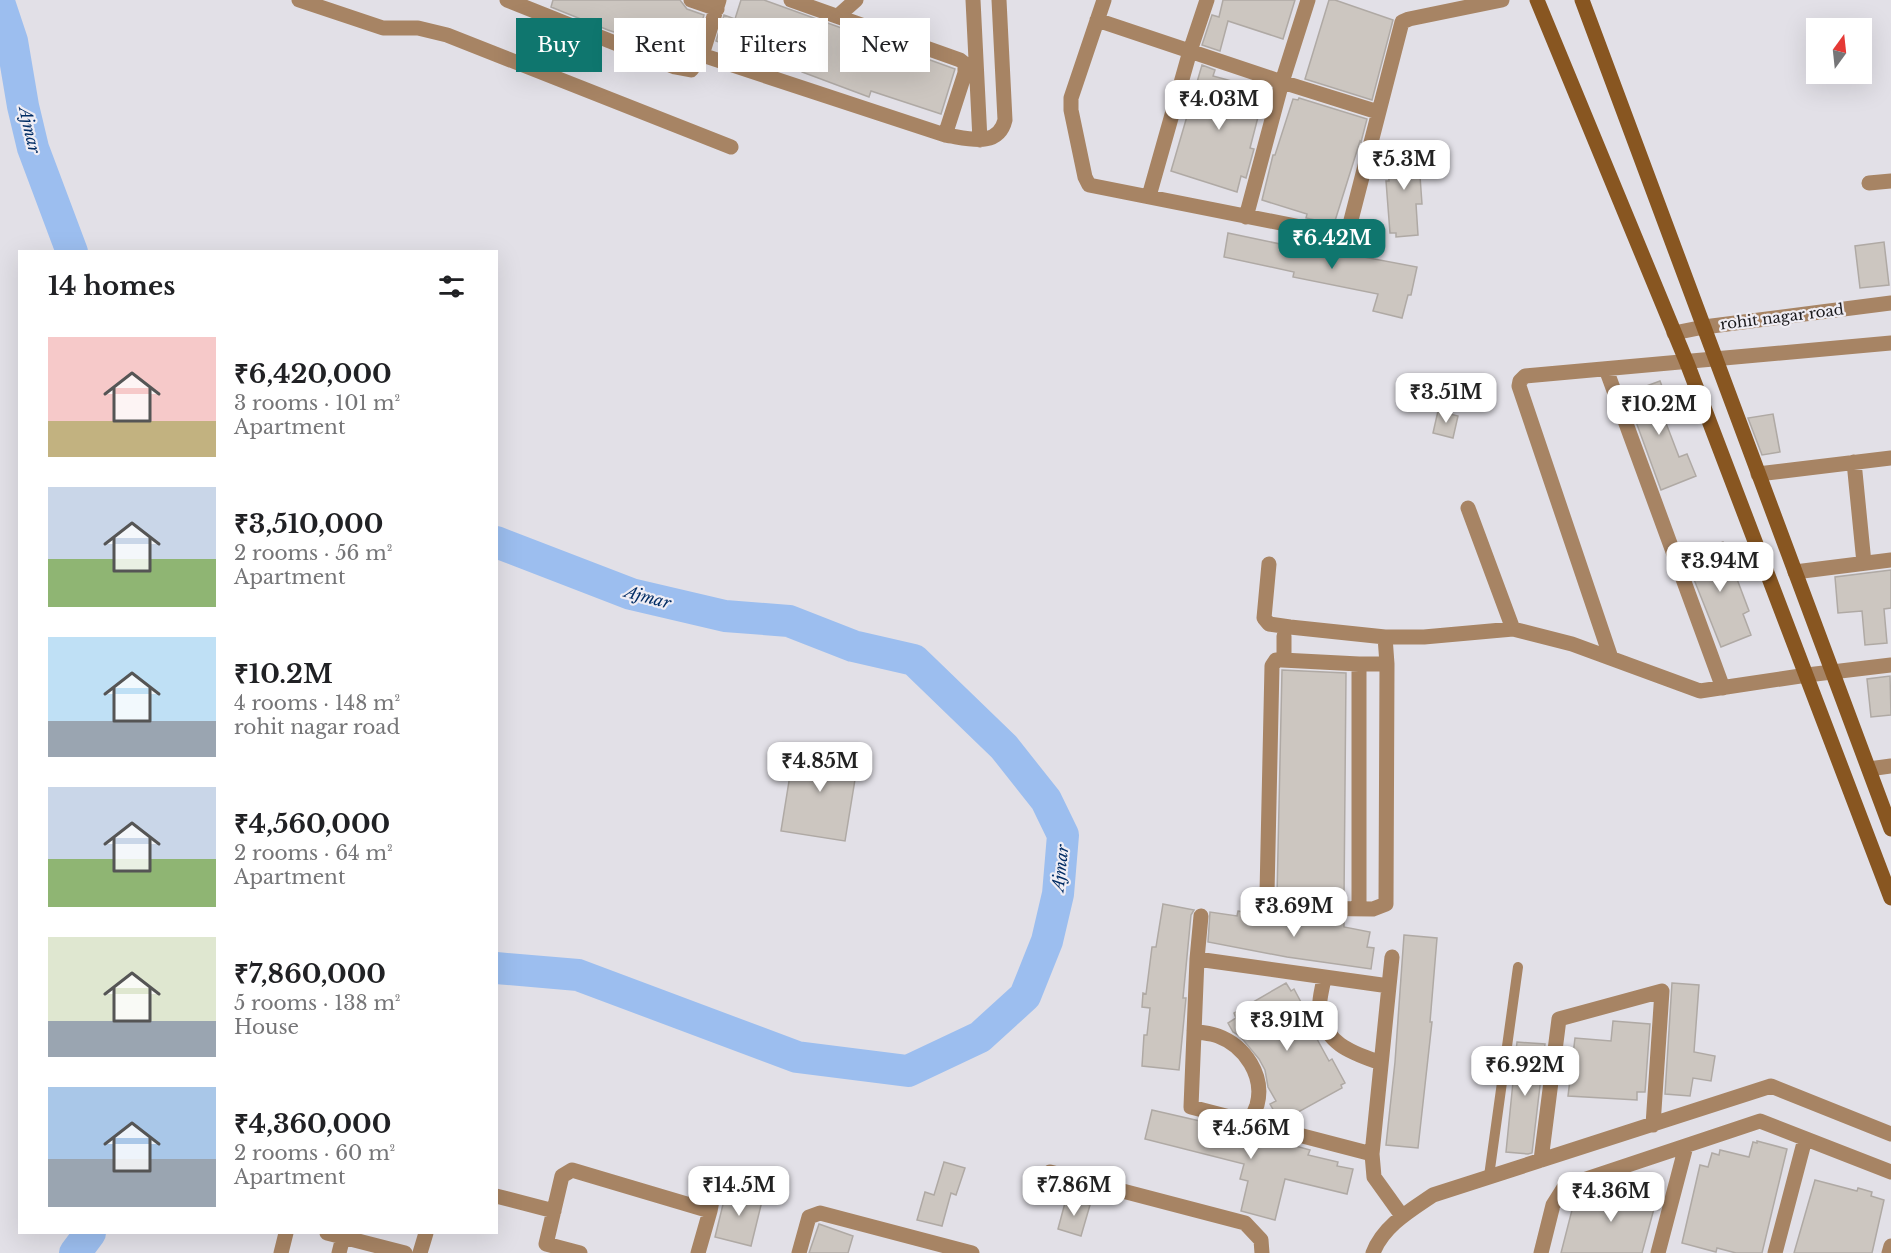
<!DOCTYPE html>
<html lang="en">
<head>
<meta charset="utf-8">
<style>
	body { margin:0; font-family:"Libre Baskerville",serif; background:#f2f2f2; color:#202124; height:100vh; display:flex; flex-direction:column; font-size:22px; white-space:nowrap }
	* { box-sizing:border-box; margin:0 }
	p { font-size:20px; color:#757577 }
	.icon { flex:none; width:33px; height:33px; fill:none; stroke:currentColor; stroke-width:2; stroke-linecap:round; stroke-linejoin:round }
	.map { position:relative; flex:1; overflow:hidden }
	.panel { position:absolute; left:18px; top:250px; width:480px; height:984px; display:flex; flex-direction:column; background:#fff; border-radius:0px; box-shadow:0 6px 24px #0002 }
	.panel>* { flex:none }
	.banner { position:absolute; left:516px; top:18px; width:570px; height:54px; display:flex; gap:12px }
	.needle { width:39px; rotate:15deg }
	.fabs { position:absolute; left:1806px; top:18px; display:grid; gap:12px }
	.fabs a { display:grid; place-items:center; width:66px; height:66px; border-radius:0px; background:#fff; box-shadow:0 6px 24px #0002; font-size:30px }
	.price { position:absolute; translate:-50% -51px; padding:0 14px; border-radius:12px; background:#fff; color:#222; font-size:20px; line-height:39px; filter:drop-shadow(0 2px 3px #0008) }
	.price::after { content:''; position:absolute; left:50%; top:36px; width:18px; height:14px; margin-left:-9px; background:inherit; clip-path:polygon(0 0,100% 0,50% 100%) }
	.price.current { background:#0f766e; color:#fff }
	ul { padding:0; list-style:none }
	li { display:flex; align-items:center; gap:18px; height:150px; padding:0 30px }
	li span { display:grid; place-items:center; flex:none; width:168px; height:120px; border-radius:0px; color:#555 }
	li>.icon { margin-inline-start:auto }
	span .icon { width:72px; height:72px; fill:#fffc; stroke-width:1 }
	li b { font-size:26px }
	h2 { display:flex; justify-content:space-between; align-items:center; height:72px; padding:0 30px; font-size:26px }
	.tag { padding:0 21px; border-radius:0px; background:#fff; box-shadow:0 6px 24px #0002; font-size:21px; line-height:54px }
	.tag.current { background:#0f766e; color:#fff }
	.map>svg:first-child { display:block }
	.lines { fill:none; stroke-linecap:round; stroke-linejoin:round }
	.river { stroke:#9cbeef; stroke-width:32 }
	.building { fill:#ccc6c0; stroke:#afa9a4; stroke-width:1.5 }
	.lane { stroke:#a78464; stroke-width:10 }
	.street { stroke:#a78464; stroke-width:15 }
	.secondary { stroke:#885621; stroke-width:15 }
	.labels { text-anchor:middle; stroke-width:4.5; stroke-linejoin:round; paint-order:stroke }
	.street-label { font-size:15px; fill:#1a191c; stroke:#efedf4 }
	.water-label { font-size:16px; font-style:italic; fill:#002c64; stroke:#efedf4 }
</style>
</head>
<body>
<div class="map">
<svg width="1891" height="1253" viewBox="0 0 1891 1253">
	<rect width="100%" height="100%" fill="#e2e0e7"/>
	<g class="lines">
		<path class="river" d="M0,5l12,36 11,65 10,42 39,104
			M496,542l135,52 94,22 64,5 64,25 61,14 90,87 42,53 17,35 -5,59 -11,47 -22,55 -45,41 -72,34 -111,-14 -219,-82 -82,-7
			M75,1253l15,-20"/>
	</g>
	<path class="building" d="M553,0h127l7,9 17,6 -11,36 -5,6 -80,-27 -57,-23z
		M741,0h23l191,69 -14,45 -70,-23 -2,6 -67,-25v-2l-86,-29 8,-26 11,4z
		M1223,0h72l-12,39 -55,-18 -8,30 -18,-6 10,-30 7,2z
		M1329,0h6l58,20 -21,80 -67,-21z
		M1202,65l13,5 -2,6 52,14 -15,58 4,1 -8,29 -5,-2 -4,16 -66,-21z
		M1299,98l68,21 -6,23 -1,-1 -26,83 -28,-6 1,-4 -45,-14 11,-45h2l18,-56 5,1z
		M1418,148l4,56h-6l2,31 -22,2v-4h-6l-4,-52h3l-2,-31z
		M1228,233l71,15 1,-3 117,22 -6,28h-3l-6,23 -29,-7 5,-17 -85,-17 1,-5 -70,-15z
		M1884,242l5,43 -29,3 -5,-42z
		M1660,381l10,26 -9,3 18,47 8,-3 9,22 -35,14 -33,-90 7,-3 -2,-6z
		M1438,411l20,5 -5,22 -20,-5z
		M1773,414l7,38 -18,3 -14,-37z
		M1723,542l26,69 -6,3 8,21 -30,12 -36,-90z
		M1891,570v38l-7,1 3,34 -22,2 -3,-34 -24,2 -3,-36z
		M1282,670l64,3 -2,226 -60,-1 -7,-2z
		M1890,676l1,39 -20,2 -4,-38z
		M795,744l64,11 -14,86 -64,-10z
		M1163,904l31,6 -3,5 -8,83h3l-7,72 -37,-4 2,-31h3l3,-27 -8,-1 1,-14 3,1 6,-47h4z
		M1238,911l38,7v-2l68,2v9l26,5 -3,15 7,1 -3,21 -84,-12 -79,-15 2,-30 27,4z
		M1404,935l33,3 -7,84h2l-14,126 -32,-3 9,-83z
		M1286,983l5,8 3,-2 9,17 -3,2 29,53 3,-2 13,24 -4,2 1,3 -60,33 -3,-1 -9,-16 6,-3 -8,-14 -3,-17 -6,-11 -19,-23 -7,-4 -5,-9 8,-5 -2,-5z
		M1672,983l27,2 -5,67 21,4 -4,25 -18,-3 -3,18 -25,-2z
		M1613,1021l37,3 -5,68h-8v8l-69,-4 7,-58 36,3z
		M1517,1042l28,2 -13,109 -4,1 -22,-2z
		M1152,1110l87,20 71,20 -2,5 30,7 -1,4 16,3 -6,25 -62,-15 -10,41 -34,-9 7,-30 -8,-2 4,-15 -99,-25z
		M1757,1141l30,8 -25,104h-26l-19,-5 -1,4 -34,-9 18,-78 8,2 4,-14 7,2 1,-5 29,7 4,-15 4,1z
		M944,1162l21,6 -9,27 -5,-2 -9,33 -25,-6 8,-28 9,3z
		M1815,1180l42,11 1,-3 14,4 -1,4 13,4 -12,53h-78z
		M1620,1185l38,9 -16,59h-81l12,-47 5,1 3,-13 7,2 1,-4 28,7z
		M727,1188l36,9 -12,49 -36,-9z
		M1066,1199l24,6 -9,31 -23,-7z
		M819,1224l34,12 -5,17h-39z"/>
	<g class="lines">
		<path class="lane" d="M1489,1176l29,-209"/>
		<path class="street" d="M299,0l84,28h35l29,7 284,112
			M507,0l168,67 16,3 11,-15 243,80 20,-62v-9l-5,-4 -169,-60
			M691,0l26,9
			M973,0l7,140
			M1104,0l-33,98v12l14,67 4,8 247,49 9,-2 5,-8 52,-202 7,-3 93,-19
			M838,16l18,-16
			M1097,20l185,62 96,30
			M702,55l17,-55
			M945,135c22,3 53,14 60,-15l-6,-120
			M1869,183l22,-2
			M1149,196l41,-145 17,-51
			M1246,217l36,-135 26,-82
			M1674,333l30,-6 187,-24
			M1606,369l117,319
			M1854,462l10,101
			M1758,474l133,-16
			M1468,508l45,121
			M1269,564l-5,54 5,6 21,3 95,10h39l89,-8 59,15 128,47 107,-16 84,-10
			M1795,572l96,-12
			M1284,636v24
			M1611,658l-92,-272 1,-5 5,-5 366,-33
			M1359,664l-77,-4h-6l-4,6 -5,227 1,10 14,5 91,1 13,-5 1,-240 -2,-27
			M1869,769l22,-3
			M1359,908v-244h28
			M1197,959l4,-43
			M1324,977c-1,10 -6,24 -4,33 5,35 33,43 61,53
			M1389,986l3,-29
			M1194,1031c8,2 16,2 24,5 27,10 47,40 39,69 -2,6 -5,12 -8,17
			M1372,1154l17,-168 -192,-27 -6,148 181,47 2,23 28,39
			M1541,1160l18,-141 103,-28 -9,134
			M1050,1172l195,51 16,17 1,13
			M496,1196l58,15
			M327,1233l78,20
			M281,1253l5,-20
			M339,1253l4,-16
			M420,1253l6,-20
			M580,1253l-34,-9 16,-68 10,-6 138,41 5,-26
			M698,1253l12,-42
			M799,1253l10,-36 11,-4 152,40
			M1373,1253c10,-27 38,-43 60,-58l338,-109 120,48
			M1541,1253l12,-48 12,-19 195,-65 131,51
			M1658,1253l28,-107
			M1775,1253l30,-114
			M1889,1253l2,-7"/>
		<path class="secondary" d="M1537,0l150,363 204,535
			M1582,0l309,829"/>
	</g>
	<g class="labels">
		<g class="street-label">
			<text transform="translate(1782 317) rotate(-7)" y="5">rohit nagar road</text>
		</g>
		<g class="water-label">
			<text transform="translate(30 130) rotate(77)" y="6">Ajmar</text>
			<text transform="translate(648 597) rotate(15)" y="6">Ajmar</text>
			<text transform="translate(1060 868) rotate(-84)" y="6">Ajmar</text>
		</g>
	</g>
</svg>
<div class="fabs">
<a><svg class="needle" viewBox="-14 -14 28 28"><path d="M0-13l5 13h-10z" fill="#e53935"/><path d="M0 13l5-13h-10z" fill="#757577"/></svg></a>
</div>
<b class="price" style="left:1219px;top:131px">₹4.03M</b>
<b class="price" style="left:1404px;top:191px">₹5.3M</b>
<b class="price current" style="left:1332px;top:270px">₹6.42M</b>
<b class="price" style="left:1446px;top:424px">₹3.51M</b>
<b class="price" style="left:1659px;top:436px">₹10.2M</b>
<b class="price" style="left:1720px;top:593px">₹3.94M</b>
<b class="price" style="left:820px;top:793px">₹4.85M</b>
<b class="price" style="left:1294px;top:938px">₹3.69M</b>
<b class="price" style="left:1287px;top:1052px">₹3.91M</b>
<b class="price" style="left:1525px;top:1097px">₹6.92M</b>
<b class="price" style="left:1251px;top:1160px">₹4.56M</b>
<b class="price" style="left:739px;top:1217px">₹14.5M</b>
<b class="price" style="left:1074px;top:1217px">₹7.86M</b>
<b class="price" style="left:1611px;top:1223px">₹4.36M</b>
<div class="banner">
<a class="tag current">Buy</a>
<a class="tag">Rent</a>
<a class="tag">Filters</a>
<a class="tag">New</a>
</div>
<section class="panel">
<h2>14 homes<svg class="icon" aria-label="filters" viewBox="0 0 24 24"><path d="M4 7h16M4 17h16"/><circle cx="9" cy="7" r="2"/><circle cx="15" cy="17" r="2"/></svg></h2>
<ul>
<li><span style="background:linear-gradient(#f6c9c9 70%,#c2b280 0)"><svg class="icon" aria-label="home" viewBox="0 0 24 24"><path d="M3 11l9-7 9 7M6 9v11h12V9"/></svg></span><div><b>₹6,420,000</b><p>3 rooms · 101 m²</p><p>Apartment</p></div></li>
<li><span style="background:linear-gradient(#c9d6e8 60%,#8fb573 0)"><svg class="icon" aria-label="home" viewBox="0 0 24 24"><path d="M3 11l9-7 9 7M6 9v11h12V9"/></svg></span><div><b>₹3,510,000</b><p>2 rooms · 56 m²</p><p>Apartment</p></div></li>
<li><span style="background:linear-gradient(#bfe0f5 70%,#9aa5b1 0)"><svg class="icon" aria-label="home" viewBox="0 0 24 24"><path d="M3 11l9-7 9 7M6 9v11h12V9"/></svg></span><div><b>₹10.2M</b><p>4 rooms · 148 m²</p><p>rohit nagar road</p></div></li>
<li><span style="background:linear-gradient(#c9d6e8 60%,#8fb573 0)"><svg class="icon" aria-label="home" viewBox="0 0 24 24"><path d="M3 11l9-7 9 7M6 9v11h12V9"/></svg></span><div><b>₹4,560,000</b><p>2 rooms · 64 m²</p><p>Apartment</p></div></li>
<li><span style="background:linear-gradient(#dfe7d0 70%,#9aa5b1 0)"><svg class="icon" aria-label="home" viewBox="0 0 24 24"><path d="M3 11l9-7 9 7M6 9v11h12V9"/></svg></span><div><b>₹7,860,000</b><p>5 rooms · 138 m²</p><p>House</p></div></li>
<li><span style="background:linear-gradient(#a9c7e8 60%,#9aa5b1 0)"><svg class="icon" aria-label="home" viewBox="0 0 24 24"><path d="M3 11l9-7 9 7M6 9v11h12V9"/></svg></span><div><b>₹4,360,000</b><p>2 rooms · 60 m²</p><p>Apartment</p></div></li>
</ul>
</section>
</div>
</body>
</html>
